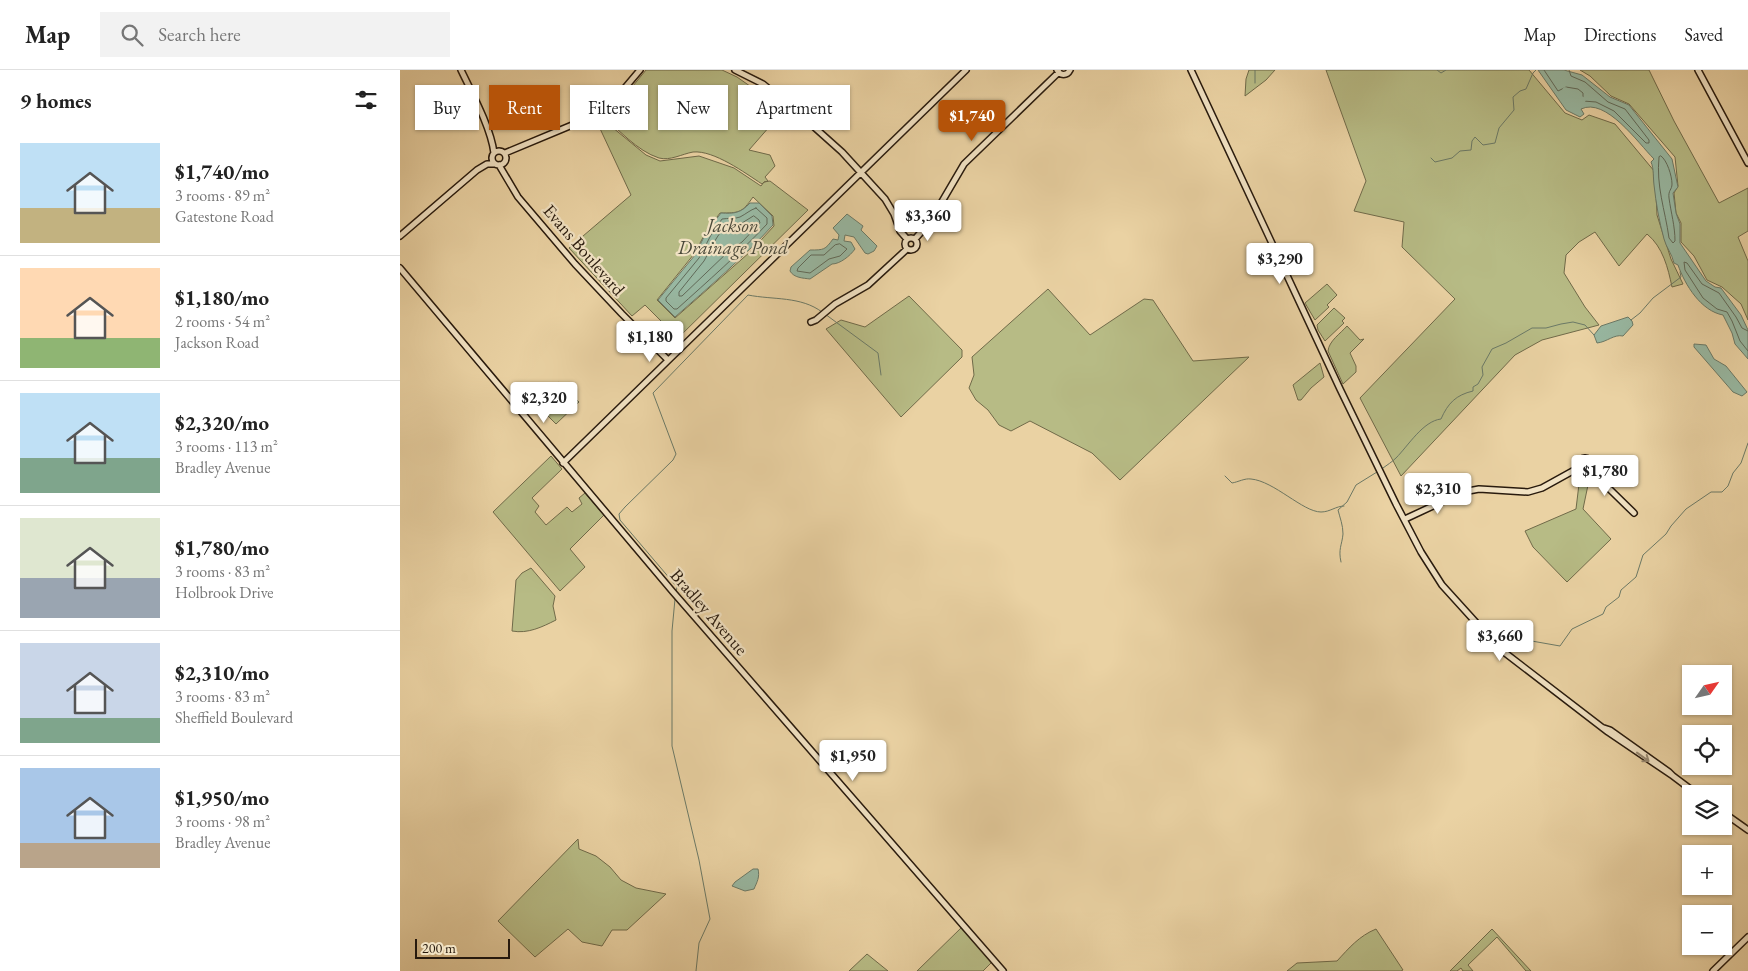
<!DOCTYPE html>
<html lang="en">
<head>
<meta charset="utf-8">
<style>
	body { margin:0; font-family:"EB Garamond",serif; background:#f2f2f2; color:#222; height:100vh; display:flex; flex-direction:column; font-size:19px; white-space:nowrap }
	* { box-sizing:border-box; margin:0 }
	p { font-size:16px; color:#767676 }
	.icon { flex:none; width:28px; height:28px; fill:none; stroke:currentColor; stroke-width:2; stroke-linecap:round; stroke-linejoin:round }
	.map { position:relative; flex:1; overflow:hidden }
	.side { display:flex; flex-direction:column; background:#fff; width:400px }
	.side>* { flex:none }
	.top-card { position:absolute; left:15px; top:15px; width:475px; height:45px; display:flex; gap:10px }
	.needle { width:32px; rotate:56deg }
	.controls { position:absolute; left:1282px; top:595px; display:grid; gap:10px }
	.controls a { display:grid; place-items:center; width:50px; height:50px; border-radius:0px; background:#fff; box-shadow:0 1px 4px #0004; font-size:25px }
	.scale { position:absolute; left:15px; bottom:12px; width:95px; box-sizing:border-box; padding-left:5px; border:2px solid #281a0d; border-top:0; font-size:14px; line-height:18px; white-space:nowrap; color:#281a0d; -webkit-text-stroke:4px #f1e2c3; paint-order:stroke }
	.price { position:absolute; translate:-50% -42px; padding:0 11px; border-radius:5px; background:#fff; color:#222; font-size:16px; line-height:32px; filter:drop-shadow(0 1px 2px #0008) }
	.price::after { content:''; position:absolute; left:50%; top:30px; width:15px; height:11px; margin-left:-8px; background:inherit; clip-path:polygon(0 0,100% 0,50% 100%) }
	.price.on { background:#b45309; color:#fff }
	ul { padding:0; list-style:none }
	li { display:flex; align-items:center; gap:15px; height:125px; padding:0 20px }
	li+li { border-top:1px solid #e0e0e0 }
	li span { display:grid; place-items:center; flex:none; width:140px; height:100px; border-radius:0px; color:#555 }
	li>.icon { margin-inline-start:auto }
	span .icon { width:60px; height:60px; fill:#fffc; stroke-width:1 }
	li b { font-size:21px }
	h2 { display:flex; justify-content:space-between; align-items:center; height:60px; padding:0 20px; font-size:21px }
	.pill { padding:0 18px; border-radius:0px; background:#fff; box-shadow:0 1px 4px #0004; font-size:18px; line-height:45px }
	.pill.on { background:#b45309; color:#fff }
	header { display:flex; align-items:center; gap:30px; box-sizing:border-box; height:70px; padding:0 25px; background:#fff; border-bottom:1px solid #e0e0e0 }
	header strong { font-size:24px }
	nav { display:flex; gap:28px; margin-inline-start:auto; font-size:18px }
	.search { width:350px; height:45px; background:#f2f2f2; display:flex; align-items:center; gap:12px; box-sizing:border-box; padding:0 18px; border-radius:0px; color:#767676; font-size:19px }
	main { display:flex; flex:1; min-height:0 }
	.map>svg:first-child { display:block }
	.green { fill:#b7bb85; stroke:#706a49; fill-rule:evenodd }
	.water { fill:#98b8a2; stroke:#6b7966 }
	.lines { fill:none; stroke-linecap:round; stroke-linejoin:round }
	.shore { stroke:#606958; stroke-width:1 }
	.stream { stroke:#6b7966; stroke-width:1 }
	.river { stroke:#98b8a2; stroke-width:5.5 }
	.secondary-casing { stroke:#281a0d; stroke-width:8 }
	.secondary { stroke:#f1e2c3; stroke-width:5 }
	.oneway { stroke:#978871 }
	.labels { text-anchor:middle; stroke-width:4.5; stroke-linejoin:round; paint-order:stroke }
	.street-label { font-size:18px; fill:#281a0d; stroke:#f1e2c3 }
	.water-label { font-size:19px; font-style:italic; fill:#4a493a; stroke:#f1e2c3 }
</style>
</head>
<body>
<header>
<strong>Map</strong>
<div class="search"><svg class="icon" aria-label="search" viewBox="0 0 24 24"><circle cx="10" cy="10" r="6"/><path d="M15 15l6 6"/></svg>Search here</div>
<nav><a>Map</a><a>Directions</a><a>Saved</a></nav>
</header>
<main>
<section class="side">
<h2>9 homes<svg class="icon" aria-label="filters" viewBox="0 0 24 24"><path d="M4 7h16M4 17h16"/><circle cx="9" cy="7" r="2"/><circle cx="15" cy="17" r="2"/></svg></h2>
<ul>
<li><span style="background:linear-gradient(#bfe0f5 65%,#c2b280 0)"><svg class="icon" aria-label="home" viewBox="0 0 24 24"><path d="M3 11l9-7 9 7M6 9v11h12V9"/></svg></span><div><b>$1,740/mo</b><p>3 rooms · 89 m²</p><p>Gatestone Road</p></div></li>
<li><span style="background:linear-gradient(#ffd9b3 70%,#8fb573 0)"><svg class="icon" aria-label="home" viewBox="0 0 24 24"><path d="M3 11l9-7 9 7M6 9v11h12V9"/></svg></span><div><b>$1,180/mo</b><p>2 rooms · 54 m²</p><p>Jackson Road</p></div></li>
<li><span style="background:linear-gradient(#bfe0f5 65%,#7fa58c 0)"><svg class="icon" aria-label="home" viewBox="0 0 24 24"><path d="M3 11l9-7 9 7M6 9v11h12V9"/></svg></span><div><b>$2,320/mo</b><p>3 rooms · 113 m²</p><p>Bradley Avenue</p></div></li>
<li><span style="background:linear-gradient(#dfe7d0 60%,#9aa5b1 0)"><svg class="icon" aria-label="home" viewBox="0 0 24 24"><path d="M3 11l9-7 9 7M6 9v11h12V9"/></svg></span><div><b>$1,780/mo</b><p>3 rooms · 83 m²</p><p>Holbrook Drive</p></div></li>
<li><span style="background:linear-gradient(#c9d6e8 75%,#7fa58c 0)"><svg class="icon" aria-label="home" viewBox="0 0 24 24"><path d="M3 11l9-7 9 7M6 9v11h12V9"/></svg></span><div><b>$2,310/mo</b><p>3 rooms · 83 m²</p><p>Sheffield Boulevard</p></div></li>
<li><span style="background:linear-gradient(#a9c7e8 75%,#b9a48a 0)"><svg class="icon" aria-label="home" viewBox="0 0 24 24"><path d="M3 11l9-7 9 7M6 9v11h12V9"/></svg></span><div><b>$1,950/mo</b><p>3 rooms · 98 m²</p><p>Bradley Avenue</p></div></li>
</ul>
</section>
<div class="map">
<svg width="1348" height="901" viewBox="0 0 1348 901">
	<rect width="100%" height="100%" fill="#ead2a3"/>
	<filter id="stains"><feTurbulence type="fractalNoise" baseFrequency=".004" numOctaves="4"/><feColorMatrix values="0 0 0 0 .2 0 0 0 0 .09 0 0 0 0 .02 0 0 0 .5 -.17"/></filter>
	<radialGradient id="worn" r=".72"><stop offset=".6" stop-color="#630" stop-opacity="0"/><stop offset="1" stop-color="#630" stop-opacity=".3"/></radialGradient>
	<path class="green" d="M246,0h76l15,7 47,33 -35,40 21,5 5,11 -10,11 3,4 -4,1 -2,2c-17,-11 -48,-34 -69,-32 -11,2 -23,9 -34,6 -22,-7 -41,-29 -58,-44l27,-22z
		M849,0h26l-9,10 -21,16 1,-17z
		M926,0h203l36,43 17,7 7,-5 26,9 40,48 2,43 14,44 12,25 -11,3c-4,-19 -9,-40 -25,-53l-28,32 -24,-34 -16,10 -13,13 -2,18 21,34 14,18 -57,15 -27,15 -114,121 -41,-78 95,-99 -53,-52 2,-25 -50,-11 12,-30z
		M1180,0h69l25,51 45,82 29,-15v43l-10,6 10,24v59l-7,-16 -19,-17 -15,-7 -13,-24 -13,-14v-19l-5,-10 -2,-20 4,-7 -3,-29 -46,-53 -18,-8 -21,-20z
		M201,48l45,37 14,6 39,-5 35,12 27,18 3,-4 6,-1 38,29 -130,128 -33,-33 -13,11 -63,-68 62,-53 -35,-75zM353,127l20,19 1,10 -24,26 -75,66 -18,-18 37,-46 12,-22 14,-19c19,0 22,0 33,-16z
		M927,214l10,11 -10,10 2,2 -14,13 -10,-17z
		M648,219l42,46 54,-36 9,1 40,61 56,-4 -129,123 -28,-27 -62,-32 -19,10 -12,-6 -11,-15 -12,-10 -7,-12 5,-13 -2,-18z
		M509,226l53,54v7l-61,60 -75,-88 15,-9 24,7z
		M934,238l11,10 -3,3 2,2 -19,18 -7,-11 -1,-5z
		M947,256l13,14 4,-1 -14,14 6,13v6l-13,12 -15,-33c1,-10 12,-17 19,-25z
		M920,293l4,14 -13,11 -10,12h-3l-5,-15z
		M159,312l20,20 -23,22 -21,-21z
		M151,386l11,13 -30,29 7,8 -4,6 11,13 21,-18 5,5 10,-8 -3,-6 6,-5 19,22 -34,34 15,18 -25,24 -67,-79z
		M1179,414l9,1 -5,24 28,30 -44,43 -34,-35 -8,-16 51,-22z
		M131,498l24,28 -2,10 3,14c-14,7 -28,14 -44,11l4,-51 6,-7z
		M178,769l1,10 17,7 14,11 11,13 15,8 30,6 -39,36h-15l-10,16 -20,-4 -14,-13 -33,28 -37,-36z
		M562,857l30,35 -9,9h-66z
		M976,859l27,41 -2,1h-114l10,-8 40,-2c12,-13 22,-25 39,-32z
		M1092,859l39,42h-5l-29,-34 -29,28 5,6h-10l-2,-3 -4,3h-7z
		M467,884l21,17h-39z"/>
	<path class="water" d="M1138,0h26l18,5 28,22 19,8 43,54 6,28 -5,6 3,20 4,11v19l26,38 9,6 6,1 20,27 7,15v29l-13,-15 -3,-11 -9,-18c-22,-4 -38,-30 -45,-50l-4,-2c-2,-9 -8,-16 -10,-24 -5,-18 -8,-36 -10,-54 -1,-8 0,-16 -3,-23l3,-3c-16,-16 -48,-62 -73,-50l3,5 -4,3 -14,-7z
		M350,133h9l13,13 1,9c-30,33 -64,62 -98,92l-17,-17 37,-45 11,-22 15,-20c13,1 20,0 29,-10z
		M447,144l16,12 -2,4 16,16 -3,5 -6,3 -3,-1 -11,-16 -9,-2 -1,6 7,1 4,7c-5,7 -15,15 -23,15l-22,15c-7,-1 -16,-1 -20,-8l1,-4 19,-17c14,0 15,0 23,-11l5,1 1,-5 -6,-7z
		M1228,247l4,4 1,4 -10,11c-9,-2 -16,6 -26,7l-3,-8 7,-9z
		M1294,274l12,1 8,14 12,7 21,26 -5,4 -9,-4 -39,-45z
		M353,799h5c2,8 -1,13 -4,20l-9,2 -13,-5 3,-4z"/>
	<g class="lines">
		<path class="shore" d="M1144,0l14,21 8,-4 12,2 5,4v8l13,1 18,9 32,32h3v-3l-24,-31 -17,-7 -23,-20 -14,-6 -2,-6
			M1261,86c6,4 11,20 11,28 0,6 -4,6 -3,14 2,15 6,28 6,43l-2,2 -4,-5c-4,-29 -13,-51 -10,-81z
			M356,138l11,10v6c-28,30 -59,57 -90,85h-3l-8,-8v-3l33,-40 12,-23 11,-16c6,-1 13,0 18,-2 6,-3 10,-7 16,-9z
			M354,146l5,4 1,3 -18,19 -13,9 -47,45h-3v-4l25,-31 12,-22 9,-14 15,-1z
			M440,174l7,5 -7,7 -11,3 -19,14 -13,-2 1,-3 13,-13h13l11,-10z
			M1348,261l-6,-3 -6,-11 -17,-24 -17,-9 -15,-21 -3,-1 1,8 18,28 14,11 10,3 5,9 8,20 8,10"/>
		<path class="stream" d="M1037,0l4,3 5,-3
			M855,13v-13
			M1031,88l4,4 17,-4 8,-7 11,-1 1,-9 3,-4 8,8 12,-2 4,-15 15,-18 -1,-13 7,-6 6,-2 7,-16 3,-3
			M425,244l53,39 3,22
			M1231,250l9,-7 13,-15 28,-21 -1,-5
			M983,398c4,-3 9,-6 13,-10 12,-12 27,-37 45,-39 7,-16 15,-24 32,-28v-4l5,-3 5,-9 -1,-8 10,-18 14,-6 26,-15h14l15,-4 12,-2 12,3 9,10
			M825,406l7,7c6,-1 13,-5 19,-4 23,2 52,33 70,33 9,0 15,-6 23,-6
			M941,492c-3,-13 1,-17 2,-28 0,-9 -3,-16 -5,-24l9,-8 9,-17 21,-13
			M276,523l1,-6 -57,-67 -1,-6 6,-7 48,-47 3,-6 -23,-61 95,-98c25,5 53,1 74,17
			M275,529l-3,32v115l27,114 11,59 -11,24 -3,28
			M1126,570l34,6 12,-17 31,-15 3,-7 13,-10 2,-7 15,-13 7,-22 23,-21 5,-8 15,-17 25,-17h11l6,-6 5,-13 8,-10 7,-20"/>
		<path class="river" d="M1165,20l18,10"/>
		<g class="secondary-casing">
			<path id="secondary" d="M61,0c11,23 30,58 33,83
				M335,0l28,14 41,34 38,34 43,47 9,15 6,17 7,8
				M657,0c3,6 10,6 13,0
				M791,0l149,319 56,115 25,48 21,33 58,64 108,83 65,44 -4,-4 -59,-42 -6,-2
				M1298,0l50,93
				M92 88a7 7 0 1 1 14 0a7 7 0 1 1-14 0Z
				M105,83l72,-30 41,-27 22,-26
				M99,95l19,32 57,67 47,50 46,46
				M0,166l77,-66 10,-6h8
				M505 174a6 6 0 1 1 12 0a6 6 0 1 1-12 0Z
				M515,169l15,-17 34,-58 95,-92
				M0,198l273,324 330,379
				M411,252l5,-2 19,-16 33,-19 39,-36
				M1179 394a6 6 0 1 1 12 0a6 6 0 1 1-12 0Z
				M163,393l403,-393
				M1189,399l45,44
				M1005,449l58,-27 16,-3 49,3 14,-4 38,-21
				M1273,706l24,18
				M1324,743l24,17
				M1313,901l35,-34"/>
		</g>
		<use href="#secondary" class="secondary"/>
	</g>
	<defs><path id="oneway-shaft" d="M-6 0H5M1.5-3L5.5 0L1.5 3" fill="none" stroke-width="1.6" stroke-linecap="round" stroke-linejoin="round" transform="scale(1.25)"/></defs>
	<use class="oneway" href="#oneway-shaft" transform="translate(1243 687) rotate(36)"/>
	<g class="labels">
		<g class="street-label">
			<text transform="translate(184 180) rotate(49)" y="6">Evans Boulevard</text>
			<text transform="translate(309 542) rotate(49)" y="6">Bradley Avenue</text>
		</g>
		<g class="water-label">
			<text x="333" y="162">Jackson<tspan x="333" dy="22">Drainage Pond</tspan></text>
		</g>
	</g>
	<rect width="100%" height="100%" filter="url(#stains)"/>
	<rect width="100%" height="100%" fill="url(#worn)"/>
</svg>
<div class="controls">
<a><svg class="needle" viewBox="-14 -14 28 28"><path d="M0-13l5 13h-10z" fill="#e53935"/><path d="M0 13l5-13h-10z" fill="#767676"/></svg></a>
<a><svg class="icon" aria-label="locate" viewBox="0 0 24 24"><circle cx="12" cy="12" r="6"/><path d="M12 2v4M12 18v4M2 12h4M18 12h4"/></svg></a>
<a><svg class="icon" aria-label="layers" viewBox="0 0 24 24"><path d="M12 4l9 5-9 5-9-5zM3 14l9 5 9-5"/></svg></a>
<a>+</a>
<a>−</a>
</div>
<div class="scale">200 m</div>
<b class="price on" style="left:572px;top:72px">$1,740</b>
<b class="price" style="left:528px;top:172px">$3,360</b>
<b class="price" style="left:880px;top:215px">$3,290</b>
<b class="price" style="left:250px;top:293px">$1,180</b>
<b class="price" style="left:144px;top:354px">$2,320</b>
<b class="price" style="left:1205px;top:427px">$1,780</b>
<b class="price" style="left:1038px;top:445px">$2,310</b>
<b class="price" style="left:1100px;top:592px">$3,660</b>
<b class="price" style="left:453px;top:712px">$1,950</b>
<div class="top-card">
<a class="pill">Buy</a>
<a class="pill on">Rent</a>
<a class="pill">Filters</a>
<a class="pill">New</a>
<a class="pill">Apartment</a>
</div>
</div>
</main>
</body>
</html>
